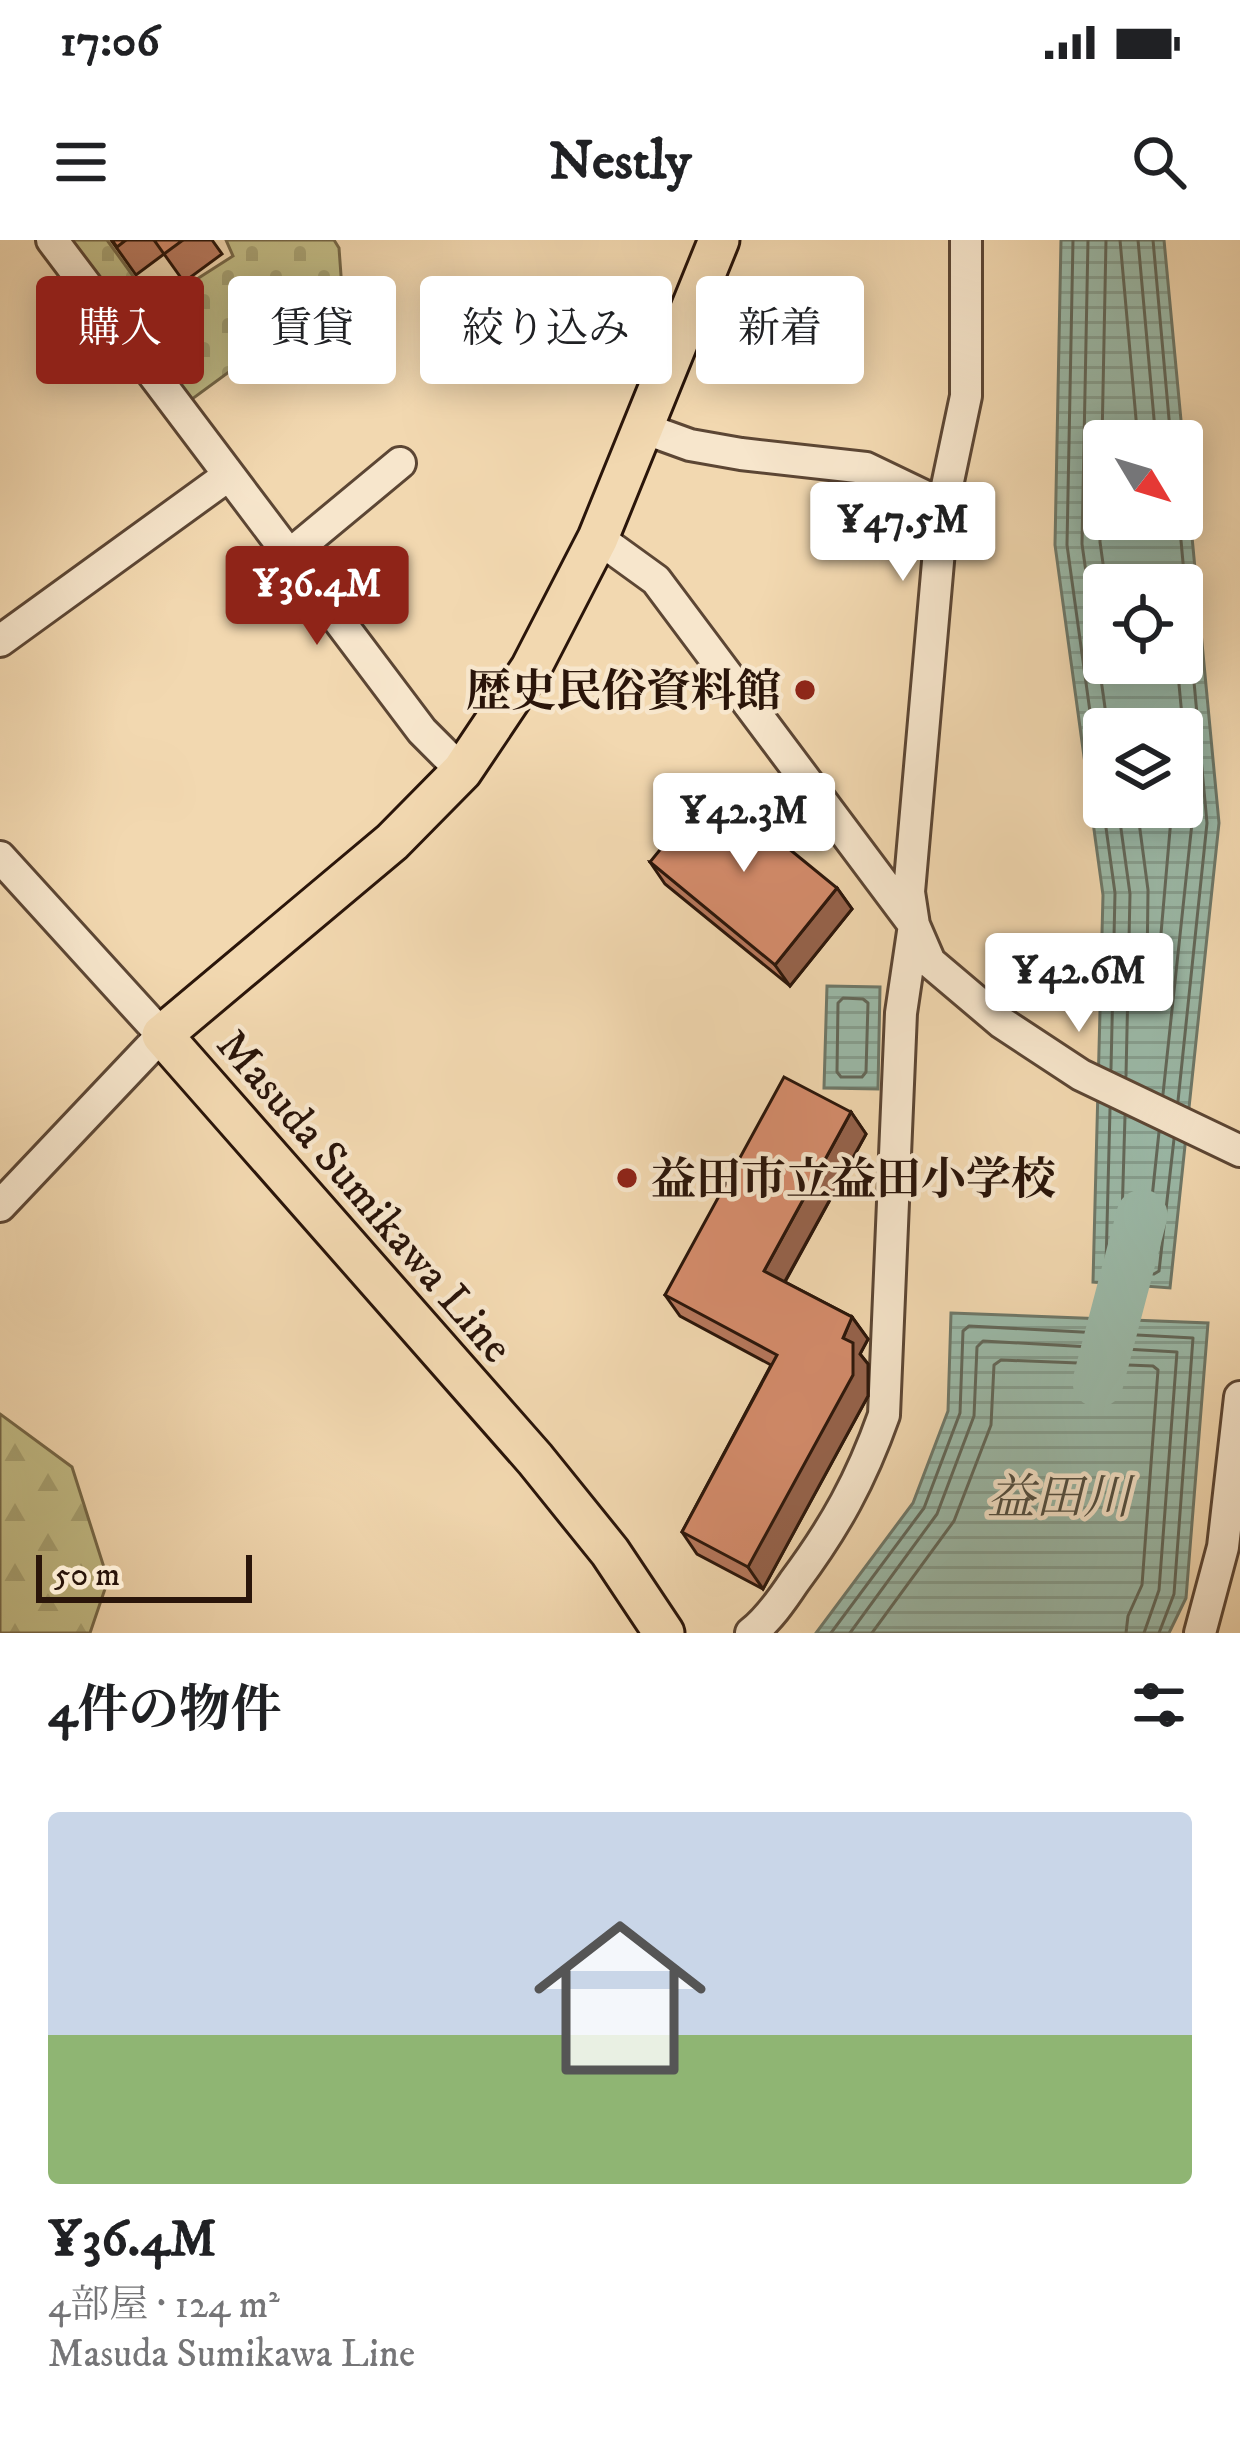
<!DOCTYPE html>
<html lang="ja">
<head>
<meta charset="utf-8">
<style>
	body { margin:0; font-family:"IM FELL DW Pica","Noto Serif JP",serif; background:#f6f6f6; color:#202124; height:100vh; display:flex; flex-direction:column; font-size:45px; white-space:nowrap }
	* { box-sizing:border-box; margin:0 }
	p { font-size:39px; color:#757577 }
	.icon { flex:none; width:66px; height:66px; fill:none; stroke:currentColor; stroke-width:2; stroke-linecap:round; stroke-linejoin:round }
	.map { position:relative; height:1393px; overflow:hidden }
	.panel { display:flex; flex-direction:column; background:#fff; flex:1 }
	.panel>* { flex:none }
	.top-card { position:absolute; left:36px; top:36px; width:1170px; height:108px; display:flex; gap:24px }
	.needle { width:78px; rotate:128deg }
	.fabs { position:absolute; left:1083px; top:180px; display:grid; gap:24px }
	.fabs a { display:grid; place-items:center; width:120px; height:120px; border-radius:12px; background:#fff; box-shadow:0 6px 30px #0003; font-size:60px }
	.scale { position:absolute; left:36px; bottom:30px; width:216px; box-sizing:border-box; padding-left:12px; border:6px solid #2a150a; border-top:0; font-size:33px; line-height:42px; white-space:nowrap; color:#2a150a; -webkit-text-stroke:9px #f7e6cc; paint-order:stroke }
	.price { position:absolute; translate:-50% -102px; padding:0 27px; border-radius:12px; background:#fff; color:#222; font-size:39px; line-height:78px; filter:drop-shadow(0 3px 6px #0008) }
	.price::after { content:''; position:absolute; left:50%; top:72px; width:36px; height:27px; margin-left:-18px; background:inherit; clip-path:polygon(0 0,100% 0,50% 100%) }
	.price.on { background:#8f2418; color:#fff }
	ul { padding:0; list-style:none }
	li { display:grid; align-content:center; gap:24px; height:636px; padding:0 48px }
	li span { display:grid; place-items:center; height:372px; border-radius:12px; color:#555 }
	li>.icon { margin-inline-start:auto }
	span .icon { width:216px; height:216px; fill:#fffc; stroke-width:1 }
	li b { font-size:51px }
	h2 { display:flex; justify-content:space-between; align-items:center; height:144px; padding:0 48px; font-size:51px }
	.chip { padding:0 42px; border-radius:12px; background:#fff; box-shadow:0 6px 30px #0003; font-size:42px; line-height:108px }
	.chip.on { background:#8f2418; color:#fff }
	.status { display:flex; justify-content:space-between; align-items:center; height:84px; padding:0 60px; background:#fff; direction:ltr }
	.status svg { height:33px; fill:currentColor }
	header { display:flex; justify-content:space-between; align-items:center; height:156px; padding:0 48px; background:#fff; font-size:54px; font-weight:800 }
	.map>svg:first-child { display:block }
	.forest { fill:url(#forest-firs); stroke:#766848; stroke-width:3 }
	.cemetery { fill:url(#cemetery-stones); stroke:#766848; stroke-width:3 }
	.water { fill:url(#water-rules); stroke:#6e7869; stroke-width:3; fill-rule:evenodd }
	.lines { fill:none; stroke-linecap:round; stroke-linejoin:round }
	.shore { stroke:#62685a; stroke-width:3 }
	.river { stroke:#9bbaa9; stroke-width:51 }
	.minor-casing { stroke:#5c4634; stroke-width:36 }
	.major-casing { stroke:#2a150a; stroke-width:45 }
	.minor { stroke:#f7e6cc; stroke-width:30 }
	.major { stroke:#f2d8b0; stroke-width:39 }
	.wall { fill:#b8795e; stroke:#2a150a; stroke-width:3 }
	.shaded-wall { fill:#96634c; stroke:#2a150a; stroke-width:3 }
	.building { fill:#d68d6d; stroke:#2a150a; stroke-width:3 }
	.poi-dot { fill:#8f2418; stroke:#f7e6cc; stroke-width:4.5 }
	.labels { text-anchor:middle; stroke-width:9; stroke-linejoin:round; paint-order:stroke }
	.poi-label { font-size:45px; font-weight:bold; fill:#2a150a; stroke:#f7e6cc; text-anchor:end }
	.street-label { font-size:45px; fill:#2a150a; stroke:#f7e6cc }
	.water-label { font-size:48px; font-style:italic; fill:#524f42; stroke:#f7e6cc }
</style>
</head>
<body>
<div class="status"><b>17:06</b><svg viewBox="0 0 49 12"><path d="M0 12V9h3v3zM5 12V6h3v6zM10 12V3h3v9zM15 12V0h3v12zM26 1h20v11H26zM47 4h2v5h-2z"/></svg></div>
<header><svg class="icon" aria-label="menu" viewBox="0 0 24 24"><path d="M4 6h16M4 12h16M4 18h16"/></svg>Nestly<svg class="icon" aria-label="search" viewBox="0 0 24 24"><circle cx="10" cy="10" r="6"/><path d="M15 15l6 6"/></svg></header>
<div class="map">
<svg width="1240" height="1393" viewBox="0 0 1240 1393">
	<defs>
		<pattern id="forest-firs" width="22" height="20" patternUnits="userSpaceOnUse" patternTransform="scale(3)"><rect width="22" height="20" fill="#c2bc86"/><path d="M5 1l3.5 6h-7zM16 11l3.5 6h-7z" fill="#a7a172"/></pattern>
		<pattern id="cemetery-stones" width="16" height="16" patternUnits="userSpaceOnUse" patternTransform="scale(3)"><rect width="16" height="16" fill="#c2bc86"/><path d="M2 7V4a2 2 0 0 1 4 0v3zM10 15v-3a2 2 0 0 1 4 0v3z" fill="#a7a172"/></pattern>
		<pattern id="water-rules" width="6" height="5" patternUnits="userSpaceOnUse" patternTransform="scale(3)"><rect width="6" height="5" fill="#9bbaa9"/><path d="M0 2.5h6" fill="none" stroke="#869f90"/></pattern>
	</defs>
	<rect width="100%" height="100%" fill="#f2d8b0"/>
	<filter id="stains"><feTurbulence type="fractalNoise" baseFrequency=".00167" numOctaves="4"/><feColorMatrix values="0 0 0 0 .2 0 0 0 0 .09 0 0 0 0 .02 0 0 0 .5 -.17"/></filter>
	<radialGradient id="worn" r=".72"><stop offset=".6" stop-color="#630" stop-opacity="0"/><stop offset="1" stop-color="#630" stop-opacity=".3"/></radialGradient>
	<path class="forest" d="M0,1174l72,53 36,113 -18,53h-90z"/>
	<path class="cemetery" d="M70,0h37l39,54 27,-15 13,7 47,-30 -7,-16h108l5,8 3,41 -158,116z"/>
	<path class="water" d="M1061,0h103l55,583 -49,465 -77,-6 10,-387 -48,-350zM1104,201h78v78h-78zM1104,345h78v78h-78zM1104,489h78v78h-78z
		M827,746l53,1 -2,102 -54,-1z
		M951,1073l257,10 -22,275 -17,35h-353l97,-130 35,-92z"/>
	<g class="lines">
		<path class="shore" d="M1073,0l-6,305 48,348 -4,176
			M1088,0l-6,304 26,185
			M1120,0l18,201
			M1138,0l18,201
			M1153,0l18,201
			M1106,345l-6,-43 6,-302
			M1118,567l12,87 -4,182
			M1137,567l11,83 -1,78 5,6 6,-6 14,-161
			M843,758l20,1 5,4 -2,69 -4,5h-21l-4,-5 1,-69z
			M1163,854l29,-271 -15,-160
			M1178,861l29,-278 -28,-304
			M1110,869l-4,156 3,5 45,4 5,-3 15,-132
			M1125,876l-4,135 5,6 15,1 5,-4 13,-122
			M831,1393l93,-125 36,-95 3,-82 6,-5 224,12 -19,256 -15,39
			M850,1393l87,-119 37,-98 3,-69 6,-6 194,11 -18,238 -15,43
			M872,1393l82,-112 37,-96 3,-60 7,-5 152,6 5,4 -16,215 -14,31 -2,17"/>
		<path class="river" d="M1098,1142l44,-167"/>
		<g class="minor-casing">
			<path id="minor" d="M52,0l370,491 40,40
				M643,188l47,17 51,9 125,14 77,37
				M598,298l58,42 258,345 16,37 72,61 79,52 159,76
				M288,316l112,-93
				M0,401l229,-166
				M0,617l162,178 -162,171
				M751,1393c17,-13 31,-33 43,-51 41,-55 67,-102 90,-167l17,-402 13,-88 -5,-33 34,-387 23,-109v-156
				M1200,1393l23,-86 17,-150"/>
		</g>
		<g class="major-casing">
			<path id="major" d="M664,1393l-54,-81 -75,-93 -373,-424 230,-193 70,-71 69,-103 67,-130 121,-298"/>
		</g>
		<use href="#minor" class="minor"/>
		<use href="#major" class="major"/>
	</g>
	<path class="wall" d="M111,0h101l10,14 -38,28 -20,-28 -28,21z
		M650,622l187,26 15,21 -62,77 -125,-102z
		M851,872l15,22 -81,148 67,35 16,22 -8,15 8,10v32l-105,193 -66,-35 -15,-22 89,-167 -91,-49 -15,-21z"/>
	<path class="shaded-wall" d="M837,648l15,21 -62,77 -15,-21z
		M851,872l15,22 -87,158 -15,-21z
		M852,1077l16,22 -8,15 8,10v32l-105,193 -15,-22z"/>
	<path class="building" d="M112,0h14l-9,7z
		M154,0h29l-19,14z
		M712,546l125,102 -62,77 -125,-103z
		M784,837l67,35 -87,159 88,46 -9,21 10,5v32l-105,192 -66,-35 95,-177 -112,-60z"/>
	<g class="poi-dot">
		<circle cx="805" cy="450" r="12"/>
		<circle cx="627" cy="938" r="12"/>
	</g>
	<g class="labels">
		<g class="poi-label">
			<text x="781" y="466">歴史民俗資料館</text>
			<text x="651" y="954" text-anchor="start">益田市立益田小学校</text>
		</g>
		<g class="street-label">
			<text transform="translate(366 955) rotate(49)" y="16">Masuda Sumikawa Line</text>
		</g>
		<g class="water-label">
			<text x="1059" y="1273">益田川</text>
		</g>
	</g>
	<rect width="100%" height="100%" filter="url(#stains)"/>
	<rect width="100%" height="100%" fill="url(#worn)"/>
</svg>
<div class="fabs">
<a><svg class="needle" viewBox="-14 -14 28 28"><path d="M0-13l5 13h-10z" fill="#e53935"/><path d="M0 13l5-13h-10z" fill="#757577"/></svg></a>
<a><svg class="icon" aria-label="locate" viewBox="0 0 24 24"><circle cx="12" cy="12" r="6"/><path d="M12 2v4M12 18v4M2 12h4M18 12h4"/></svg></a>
<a><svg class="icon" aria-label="layers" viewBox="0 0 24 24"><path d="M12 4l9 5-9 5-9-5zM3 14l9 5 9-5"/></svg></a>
</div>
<div class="scale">50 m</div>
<b class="price" style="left:903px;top:344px">¥47.5M</b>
<b class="price on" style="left:317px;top:408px">¥36.4M</b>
<b class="price" style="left:744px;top:635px">¥42.3M</b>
<b class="price" style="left:1079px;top:795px">¥42.6M</b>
<div class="top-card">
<a class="chip on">購入</a>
<a class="chip">賃貸</a>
<a class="chip">絞り込み</a>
<a class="chip">新着</a>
</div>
</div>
<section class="panel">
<h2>4件の物件<svg class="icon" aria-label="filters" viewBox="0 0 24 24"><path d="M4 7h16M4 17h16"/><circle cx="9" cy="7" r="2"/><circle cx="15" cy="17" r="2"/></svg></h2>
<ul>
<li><span style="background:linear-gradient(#c9d6e8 60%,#8fb573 0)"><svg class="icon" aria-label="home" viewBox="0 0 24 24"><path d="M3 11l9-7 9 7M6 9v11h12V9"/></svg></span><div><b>¥36.4M</b><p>4部屋 · 124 m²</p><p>Masuda Sumikawa Line</p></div></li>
</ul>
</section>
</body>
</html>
